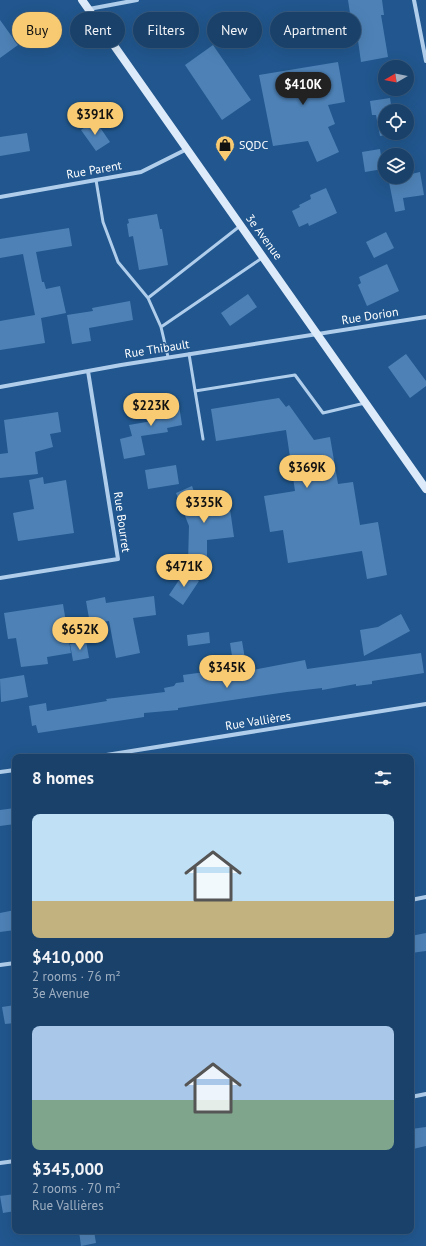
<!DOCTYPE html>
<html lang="en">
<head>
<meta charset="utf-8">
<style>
	body { margin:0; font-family:"PT Sans",sans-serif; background:#264c72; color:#f1f3f6; height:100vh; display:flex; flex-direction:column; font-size:15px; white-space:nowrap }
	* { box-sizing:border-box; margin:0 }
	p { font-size:13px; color:#9fafc1 }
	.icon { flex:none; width:22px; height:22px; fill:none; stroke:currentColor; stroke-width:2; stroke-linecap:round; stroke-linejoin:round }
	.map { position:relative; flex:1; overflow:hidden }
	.drawer { position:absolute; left:12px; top:754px; width:402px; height:480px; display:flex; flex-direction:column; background:#19416a; border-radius:8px; box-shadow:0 4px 16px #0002,0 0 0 1px #375a7e }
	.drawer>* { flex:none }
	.top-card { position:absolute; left:12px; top:12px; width:402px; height:36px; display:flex; gap:8px }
	.needle { width:26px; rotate:261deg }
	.tools { position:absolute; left:378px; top:60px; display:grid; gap:8px }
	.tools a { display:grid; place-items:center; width:36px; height:36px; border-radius:50%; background:#19416a; box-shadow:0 4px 16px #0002,0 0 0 1px #375a7e; font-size:20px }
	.price { position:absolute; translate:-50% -34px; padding:0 9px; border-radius:14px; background:#f8ca72; color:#111; font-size:13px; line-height:26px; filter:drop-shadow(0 1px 2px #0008) }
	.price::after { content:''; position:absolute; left:50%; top:24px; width:12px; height:9px; margin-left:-6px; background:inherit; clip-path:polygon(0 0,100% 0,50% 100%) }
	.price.current { background:#222; color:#fff }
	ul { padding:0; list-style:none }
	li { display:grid; align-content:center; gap:8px; height:212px; padding:0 20px }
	li span { display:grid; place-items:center; height:124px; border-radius:8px; color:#555 }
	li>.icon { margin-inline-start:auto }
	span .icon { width:72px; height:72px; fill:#fffc; stroke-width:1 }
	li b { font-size:17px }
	h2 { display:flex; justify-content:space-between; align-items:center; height:48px; padding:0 20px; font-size:17px }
	.tag { padding:0 14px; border-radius:18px; background:#19416a; box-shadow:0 4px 16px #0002,0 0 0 1px #375a7e; font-size:14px; line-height:36px }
	.tag.current { background:#f8ca72; color:#111 }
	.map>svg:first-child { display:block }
	.building { fill:#4e82b7 }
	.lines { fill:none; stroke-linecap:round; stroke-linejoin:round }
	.lane { stroke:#b0ceec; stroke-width:3 }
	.street { stroke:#b0ceec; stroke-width:4 }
	.secondary { stroke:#dceaf9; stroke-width:8 }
	.labels { text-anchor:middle; stroke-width:3; stroke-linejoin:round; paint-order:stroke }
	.poi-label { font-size:12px; fill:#fff; stroke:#21578e; text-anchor:start }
	.street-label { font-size:12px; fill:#fff; stroke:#21578e }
</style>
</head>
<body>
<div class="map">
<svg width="426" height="1246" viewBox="0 0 426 1246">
	<rect width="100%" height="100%" fill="#21578e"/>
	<path class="building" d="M348,0h34l2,15h-3l7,42 -27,5 -6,-43 -4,1z
		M0,20l18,25 -18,13z
		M213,45l38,55 -29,20 -37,-55z
		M338,62l7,40 -17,3 7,19 -7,3 11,25 -22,10 -9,-21 -35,5 -14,-71z
		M390,98l2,13h-7v22h14l-19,3 -4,-21h-4l-2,-14z
		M95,120l15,22 -14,9 -15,-21z
		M27,133l3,18 -30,5v-19z
		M380,149l3,20 -18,3 -3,-20z
		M420,172l4,23 -21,3 2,12 -10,2 -7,-35h19v-2z
		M326,188l11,25 -28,13 -1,-3 -9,4 -7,-16 8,-4 -1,-2 12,-6 -1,-4z
		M157,214l3,15h2l6,36 -29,5 -6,-34 -4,1 -2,-13 2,-1 -1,-4z
		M69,228l3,18 -36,6 6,30h2l2,7 14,-3 6,27 -25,5 4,25 -45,7v-29l35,-6 -12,-61 -23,4v-19z
		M386,232l8,16 -20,10 -8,-16z
		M387,264l12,27 -32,15 -9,-21 3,-2 -2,-6z
		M248,294l9,13 -27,19 -9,-13z
		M130,301l3,19 -44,8 2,13 -19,3 -5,-29 26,-4 -1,-3z
		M406,354l20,27v5l-16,12 -22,-31z
		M168,398l1,9 10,-2 3,20 -15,3 1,4 -27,4 4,19 -21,4 -4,-20 12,-3 -3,-11 23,-4 -3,-20z
		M279,398l7,9 3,-2 25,35 16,-3 8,47 15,-2 7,43 18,-3 9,53 -20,4 -5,-28 -74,12 -5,-33 -13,2 -6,-36 31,-5 -9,-61 -70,11 -5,-32z
		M58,412l3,20 -11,2 3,13 -18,5 3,22 -38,4v-24l8,-1 -4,-33z
		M176,465l3,19 -31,5 -3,-19z
		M43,477l1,7 22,-4 8,53 -56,8 -5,-28 21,-4 -5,-29z
		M192,486l7,19 30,-3 5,35 -27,3v23h-19l1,-37 -13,-33z
		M185,571l14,10 -16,24 -14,-10z
		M154,596l2,19 -23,3 7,35 -24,5 -7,-37 -19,3 -4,-23 19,-4 1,6z
		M63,604l8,49 -24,4 1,7 -27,3 -5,-29 -8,1 -4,-26z
		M401,614l9,17 -46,25 -4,-26 18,-3z
		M209,632l1,11 -22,3 -1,-11z
		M86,641l3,17 -16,3 -3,-17z
		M242,641l5,30 58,-11 2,9 114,-16 3,20 -52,8v3l-16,2v-2l-34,6v-2l-35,4 -109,16v2l-34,3v4l-106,16 -2,-8 -4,1 -3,-20 17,-3 1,8 60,-10 -1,-2 59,-7 -1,-4 10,-2 2,-3 8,-1 -1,-7 22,-3 1,8 29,-5 -5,-32z
		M24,675l4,22 -27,5 -1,-23z
		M15,808v16l-15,2v-16z
		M15,910v20l-15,2v-19z
		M426,933v18l-15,2v-17z
		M15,1005v18l-10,1 -3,-17z
		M426,1127v19l-13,3 -2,-20z
		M15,1194v17l-12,2 -3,-17z
		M79,1231h15l2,12 -15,3z"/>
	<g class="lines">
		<path class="lane" d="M96,180l7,42 15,40 30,36 13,29 7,30
			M148,298l92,-72
			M161,327l101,-69
			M189,354l14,85
			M195,391l100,-16 28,38 42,-10"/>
		<path class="street" d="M414,0l12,61
			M89,9l48,-9
			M0,197l141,-25 46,-23
			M0,387l121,-22 305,-48
			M0,578l118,-19 -30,-188
			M94,757l332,-53
			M0,772l15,-2
			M411,900l15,-3
			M0,965l15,-2
			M411,1097l15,-3
			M0,1163l15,-2"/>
		<path class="secondary" d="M82,0l344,489"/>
	</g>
	<defs>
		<g id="shop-pin" transform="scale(1)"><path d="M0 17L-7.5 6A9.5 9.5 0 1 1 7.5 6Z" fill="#f8ca72" stroke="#21578e"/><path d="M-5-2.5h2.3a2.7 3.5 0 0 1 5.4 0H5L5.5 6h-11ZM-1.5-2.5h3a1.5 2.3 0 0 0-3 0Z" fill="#111"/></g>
	</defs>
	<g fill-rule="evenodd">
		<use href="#shop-pin" x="225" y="145"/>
	</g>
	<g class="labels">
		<g class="poi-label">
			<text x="239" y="149">SQDC</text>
		</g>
		<g class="street-label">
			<text transform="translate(94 170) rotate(-10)" y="4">Rue Parent</text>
			<text transform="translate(264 237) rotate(54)" y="4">3e Avenue</text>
			<text transform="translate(370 316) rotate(-9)" y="4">Rue Dorion</text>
			<text transform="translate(157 349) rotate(-9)" y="4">Rue Thibault</text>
			<text transform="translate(122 522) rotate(82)" y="4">Rue Bourret</text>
			<text transform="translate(258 721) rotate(-9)" y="4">Rue Vallières</text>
		</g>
	</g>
</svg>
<div class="tools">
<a><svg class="needle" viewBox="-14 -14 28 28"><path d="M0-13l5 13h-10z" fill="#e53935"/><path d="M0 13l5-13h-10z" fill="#9fafc1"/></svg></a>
<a><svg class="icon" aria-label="locate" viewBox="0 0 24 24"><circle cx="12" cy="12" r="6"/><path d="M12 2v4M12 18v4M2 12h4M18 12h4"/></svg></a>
<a><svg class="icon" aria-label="layers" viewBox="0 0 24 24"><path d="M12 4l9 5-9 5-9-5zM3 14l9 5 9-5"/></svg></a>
</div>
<b class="price current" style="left:303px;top:106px">$410K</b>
<b class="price" style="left:95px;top:136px">$391K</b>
<b class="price" style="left:151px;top:427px">$223K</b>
<b class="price" style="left:307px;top:489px">$369K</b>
<b class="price" style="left:204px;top:524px">$335K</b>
<b class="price" style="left:184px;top:588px">$471K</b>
<b class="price" style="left:80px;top:651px">$652K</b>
<b class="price" style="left:227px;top:689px">$345K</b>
<div class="top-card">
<a class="tag current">Buy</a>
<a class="tag">Rent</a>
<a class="tag">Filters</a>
<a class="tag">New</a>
<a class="tag">Apartment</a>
</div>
<section class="drawer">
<h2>8 homes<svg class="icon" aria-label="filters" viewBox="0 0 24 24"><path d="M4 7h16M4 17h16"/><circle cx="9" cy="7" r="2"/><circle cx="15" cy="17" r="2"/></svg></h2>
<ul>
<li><span style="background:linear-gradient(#bfe0f5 70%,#c2b280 0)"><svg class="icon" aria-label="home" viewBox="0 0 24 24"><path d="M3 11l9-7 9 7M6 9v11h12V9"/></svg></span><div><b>$410,000</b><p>2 rooms · 76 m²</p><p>3e Avenue</p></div></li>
<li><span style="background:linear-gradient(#a9c7e8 60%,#7fa58c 0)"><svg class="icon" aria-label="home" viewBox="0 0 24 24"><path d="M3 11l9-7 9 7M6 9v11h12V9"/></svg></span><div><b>$345,000</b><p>2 rooms · 70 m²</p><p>Rue Vallières</p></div></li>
</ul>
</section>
</div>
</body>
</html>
